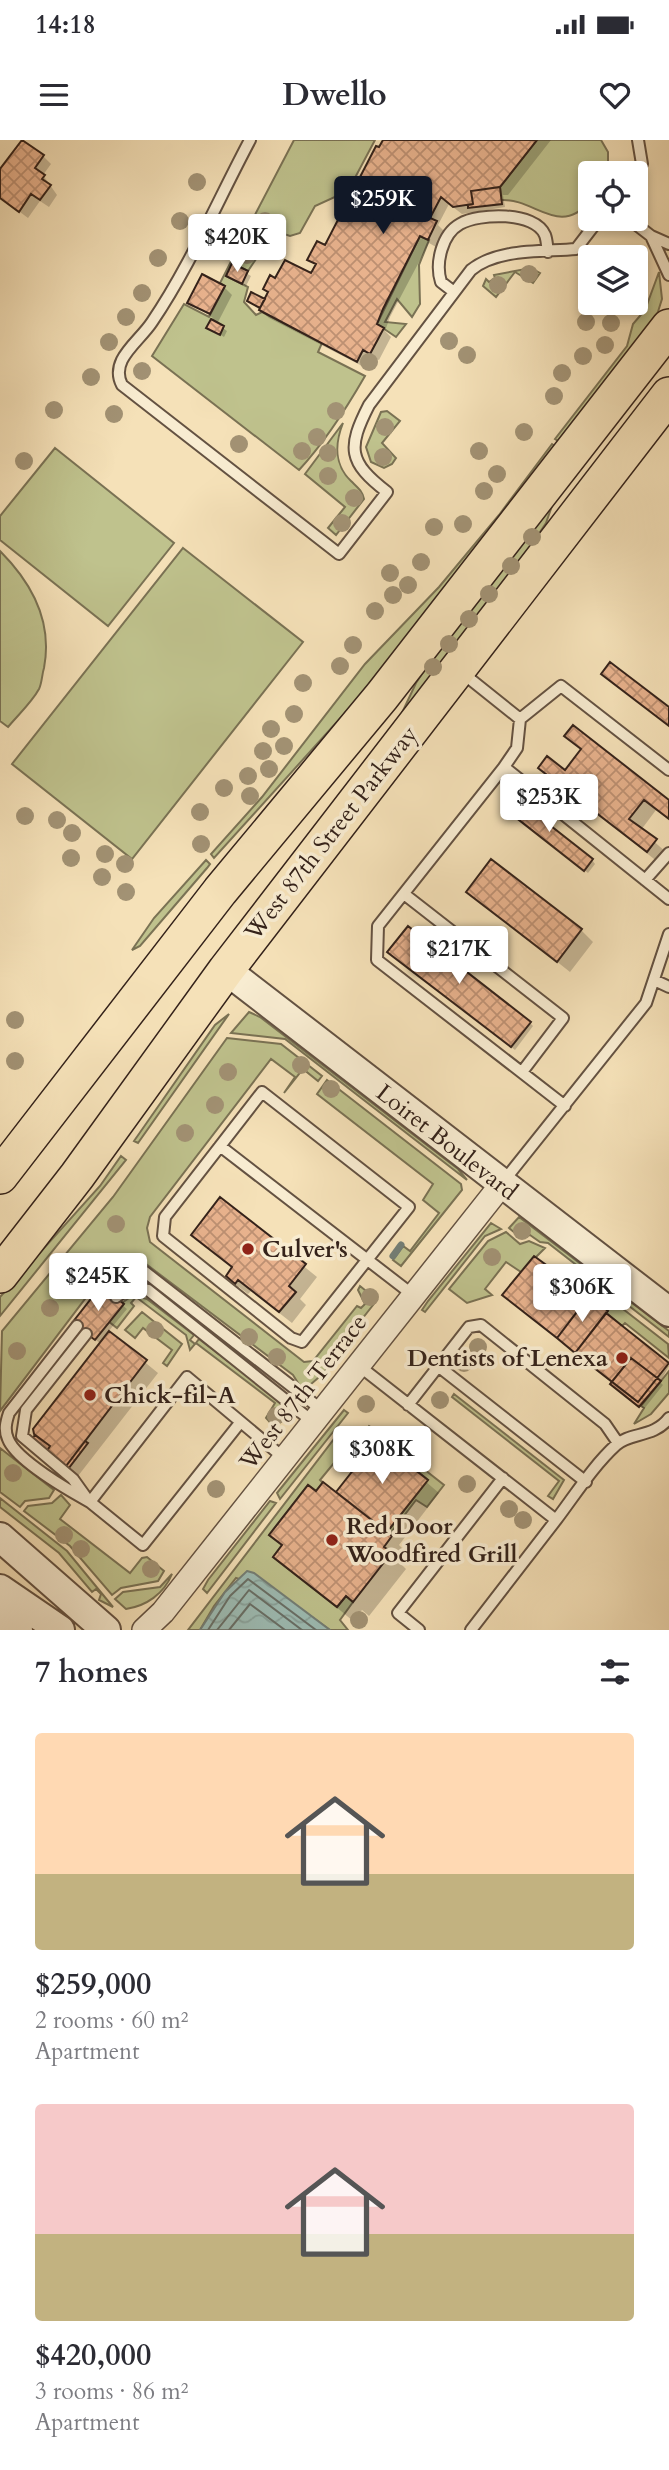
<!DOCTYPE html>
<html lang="en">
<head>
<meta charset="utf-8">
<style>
	body { margin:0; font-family:Cardo,serif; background:#f7f7f7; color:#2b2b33; height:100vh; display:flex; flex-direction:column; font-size:26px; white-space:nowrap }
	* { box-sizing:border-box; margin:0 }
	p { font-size:23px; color:#7c7c81 }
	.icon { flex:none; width:38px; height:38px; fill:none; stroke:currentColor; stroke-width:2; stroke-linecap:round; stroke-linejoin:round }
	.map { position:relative; height:1490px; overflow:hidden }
	.panel { display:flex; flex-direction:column; background:#fff; flex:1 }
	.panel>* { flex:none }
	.tools { position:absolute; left:578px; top:21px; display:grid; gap:14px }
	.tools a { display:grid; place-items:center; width:70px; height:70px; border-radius:7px; background:#fff; box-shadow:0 4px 10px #0003; font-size:35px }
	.price { position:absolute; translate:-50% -60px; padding:0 16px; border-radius:7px; background:#fff; color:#222; font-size:23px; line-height:46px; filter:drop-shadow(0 2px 4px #0008) }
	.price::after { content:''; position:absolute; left:50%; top:42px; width:21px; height:16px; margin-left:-10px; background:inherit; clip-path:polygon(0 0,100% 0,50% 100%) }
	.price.current { background:#111827; color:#fff }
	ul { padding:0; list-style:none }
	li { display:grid; align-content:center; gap:14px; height:371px; padding:0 35px }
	li span { display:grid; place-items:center; height:217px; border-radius:7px; color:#555 }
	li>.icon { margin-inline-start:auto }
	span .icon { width:126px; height:126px; fill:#fffc; stroke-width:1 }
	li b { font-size:30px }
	h2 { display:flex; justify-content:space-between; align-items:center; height:84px; padding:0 35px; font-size:30px }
	.status { display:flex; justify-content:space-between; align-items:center; height:49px; padding:0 35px; background:#fff; direction:ltr }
	.status svg { height:19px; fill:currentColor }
	header { display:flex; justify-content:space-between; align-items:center; height:91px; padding:0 35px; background:#fff; font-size:32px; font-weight:700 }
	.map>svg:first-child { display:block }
	.green { fill:#bfc28d; stroke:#7a7254; stroke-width:2 }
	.water { fill:url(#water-waves); stroke:#737e76; stroke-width:2 }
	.shadow { fill:#0003 }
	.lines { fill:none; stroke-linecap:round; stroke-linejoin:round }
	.shore { stroke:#686f67; stroke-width:2 }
	.stream { stroke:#737e76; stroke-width:7 }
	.building { fill:url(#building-cross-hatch); stroke:#34221a; stroke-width:2 }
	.service-casing { stroke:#645242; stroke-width:14 }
	.minor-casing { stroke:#645242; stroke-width:26 }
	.tertiary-casing { stroke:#645242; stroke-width:32 }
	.primary-casing { stroke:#34221a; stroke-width:38 }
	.service { stroke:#f8ecd1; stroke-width:10 }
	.minor { stroke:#f8ecd1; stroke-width:23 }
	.tertiary { stroke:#f8ecd1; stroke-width:28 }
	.primary { stroke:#f5e1b8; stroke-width:35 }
	.tree { fill:#a29274 }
	.poi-dot { fill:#8f2418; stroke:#f8ecd1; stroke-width:2.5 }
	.labels { text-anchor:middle; stroke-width:7; stroke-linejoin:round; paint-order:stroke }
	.street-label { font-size:24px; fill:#34221a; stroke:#f8ecd1 }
	.poi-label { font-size:24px; font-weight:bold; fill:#34221a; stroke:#f8ecd1; text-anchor:start }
</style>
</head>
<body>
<div class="status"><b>14:18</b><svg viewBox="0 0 49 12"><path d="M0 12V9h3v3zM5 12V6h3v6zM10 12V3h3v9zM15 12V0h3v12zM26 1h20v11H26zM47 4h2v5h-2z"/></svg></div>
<header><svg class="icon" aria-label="menu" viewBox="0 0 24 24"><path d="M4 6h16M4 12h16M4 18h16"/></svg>Dwello<svg class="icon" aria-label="heart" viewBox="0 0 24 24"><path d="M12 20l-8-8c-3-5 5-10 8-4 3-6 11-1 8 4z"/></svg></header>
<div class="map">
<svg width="669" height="1490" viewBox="0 0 669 1490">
	<defs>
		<pattern id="water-waves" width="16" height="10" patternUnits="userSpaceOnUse" patternTransform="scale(1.75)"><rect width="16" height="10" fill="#9dbcb4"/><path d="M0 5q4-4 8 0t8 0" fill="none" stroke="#88a19a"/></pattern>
		<pattern id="building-cross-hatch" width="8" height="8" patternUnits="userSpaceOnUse" patternTransform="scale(1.75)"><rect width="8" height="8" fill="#e8b28d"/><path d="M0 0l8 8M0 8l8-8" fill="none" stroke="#bd9072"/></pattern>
	</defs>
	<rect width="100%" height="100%" fill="#f5e1b8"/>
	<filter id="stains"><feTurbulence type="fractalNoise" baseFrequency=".00286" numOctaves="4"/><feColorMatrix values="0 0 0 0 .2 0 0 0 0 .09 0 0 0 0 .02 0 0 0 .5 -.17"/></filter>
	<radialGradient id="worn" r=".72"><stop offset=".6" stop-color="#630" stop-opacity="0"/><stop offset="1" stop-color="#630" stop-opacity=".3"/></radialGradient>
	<path class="green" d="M294,0h81l-27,51 -33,15 -15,27 -10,3 -21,-7 -14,7 -9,-4z
		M537,0h64l7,12v21h-18v28c-31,37 -55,-3 -89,-1l-1,-13z
		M420,96l9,4 -10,25 1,39 -8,13 -15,-18 -12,23 21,2 -10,13 -19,-13z
		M242,100l9,4 5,15 -8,12 -16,-8 -6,13 22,11 -4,15 12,13 6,-3 60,31 -4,9 47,24c-19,33 -40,66 -66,94l-147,-114 32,-52 25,13 16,-31 -5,-3z
		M531,128l9,5 -7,10 -18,-11 -19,25 -13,-11 3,-7 3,3 6,-4 -1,-3z
		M659,132l3,27 -6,19 -98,123 -3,-2 72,-93 6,-22 12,-14z
		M387,271l13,10 -18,22 14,15 -4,6 -8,4 -13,-6 -5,-15 15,-35z
		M343,283c-8,20 -9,42 8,58 6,6 11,9 13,18l-28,36 -8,-7 17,-21 -40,-33z
		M552,304l3,2 -5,10 -196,247 -140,155 -3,-4 51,-57 103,-133 74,-77 60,-72z
		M55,308l119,95 -66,83 -108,-86v-24z
		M553,363l-7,20 -16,24 -129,168 15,-32 17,-26z
		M183,408l120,94 -171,217 -120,-95z
		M0,411c32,32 53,70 44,117 -2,6 -2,15 -5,21 -7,13 -21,26 -31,38l-8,-6z
		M206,720l4,4 -3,4 -67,78 -8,4 22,-32z
		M249,872l11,5 198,152 9,11 -182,-141 -54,-6z
		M229,874l-91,129 -4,-2 81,-116z
		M227,898l54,6 41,32 -4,5 -15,-12 -19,24 11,-16 -24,-18 -121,158 -3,11 3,14 154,120 9,-1 44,-55 4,2 4,-4 -7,-14 2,-4 17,14 -48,61 -4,11 -22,19 -10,-16 -159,-120 -19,7 -11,12 -104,137 2,-80 111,-134z
		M327,940l134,104 1,6 -61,76 -8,-6 10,-14 7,5 29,-38 -16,-13 10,-16 -116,-90z
		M121,1016l5,4 -126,156v-19l100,-111z
		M519,1077l150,114v6l-121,-94 -8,-1 -10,-7 -9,3 -12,-10z
		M491,1083l10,6 -16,7 -60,76 -3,-2 6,-9z
		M506,1092l14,12 9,-3 16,7 -24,24 -15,-10 -21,27 7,6 -25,8 -18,-14 39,-48z
		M578,1134l90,70 1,14 -44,-35 -3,3 -51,-43z
		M133,1155l14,4 47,36 -4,5 5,4 -5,6 -4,-15 -50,-38 -5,6 3,3 -17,22 -9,-7 14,-18z
		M142,1172l40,32 -15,22 -4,-3 9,-13 -29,-22 -8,10 -10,-8z
		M199,1199l78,60 11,13 -13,16 -9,-10 9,-15 -79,-60z
		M669,1231v22l-18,21 -17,10 10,-16 -3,-2z
		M454,1254l110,86 -11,19 -5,-3 11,-15 -107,-84z
		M344,1270l4,3 -68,86 -3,-6z
		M369,1286l3,2 -27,35 -7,-5 -18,22 3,3 -7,8 -8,-6 -39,50 13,10 -9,12 64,50 9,-11 7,6 -13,18 8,10h-18l-54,-39 -40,-13 -22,28 -14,24h-12l146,-191 15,12z
		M0,1308l54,42 -5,8 -24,3 -5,6 -20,-15z
		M411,1319l33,26 -17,22 -11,-7 -26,34 -3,-2 41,-52 -20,-16z
		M61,1355l9,10 -10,14 70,54 12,-15 5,-1 17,14 -6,10 -37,7 -9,7 -42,-49 -46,-35 4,-5 24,-3z
		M0,1358l67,53 46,56 -14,-7 2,-6 -5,-5 -4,3 -33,-39 -59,-46z
		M270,1361l6,2 -69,90 -4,-4 5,-9z
		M172,1434c-8,20 -26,32 -46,35l-11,-10 8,-7 37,-5z"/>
	<path class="water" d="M247,1431l7,2 76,57h-130l25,-38z"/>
	<path class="shadow" d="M385,0h166l-43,55h-5l2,12 -43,7 -13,-10 -11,21 6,6 -8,16 -7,-4 -39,74 -5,14 6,6 -12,23 -7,-3 -6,11 -97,-50 -20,-17 15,-1 6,-6 -5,-5 11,-9 36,-5 5,-9 -8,-7 16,-11z
		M43,16l8,8 -8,11 14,20 -8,12 -9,-6 -12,17 -28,-21v-24z
		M233,126l18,10 -5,10 -18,-11z
		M224,147l8,8 -15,29 10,7 -3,6 -16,-10 5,-9 -24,-16z
		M566,596l103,66v18l-13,-10 -15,20 26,23 -8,10 -118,-95 24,4 17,-22z
		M511,672l81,48 3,4 -7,9z
		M468,751l113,39 12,12 -23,30z
		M393,815l137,68 3,3 -18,24z
		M221,1059l96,78 -17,22 6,6 -14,18 -41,-32 -3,3 -9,-7 -2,3 -12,-9 8,-13 -40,-34z
		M102,1148l25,21 -19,23 50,41 -80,103 -6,-5 -3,4 -39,-31 71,-100 -23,-18z
		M505,1155l83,3 81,68 -9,16 3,3 -19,24z
		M377,1302l20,16h16l3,4 -5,7 28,24 -40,52 7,7 -7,10 7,7 -37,47 -7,-6 -9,11 -78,-65 8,-10 -12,-11 45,-41h20z"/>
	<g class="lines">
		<path class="shore" d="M208,1490l22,-34 18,-17 68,51
			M217,1490l32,-40 53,40
			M229,1490l21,-26 35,26"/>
		<path class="stream" d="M393,1116l8,-11"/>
	</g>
	<path class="building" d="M22,0l22,15 -9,13 10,7 -3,4 9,6 -11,15 -9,-6 -12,18 -19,-14v-29z
		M383,0h154l-37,47 -29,4 2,13 -20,3 -12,-10 -11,21 7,3 -9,19 -8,-4 -37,73 -6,15 7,4 -14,26 -7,-4 -6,12 -98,-52 9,-18 -5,-3 7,-14 5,3 10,-18 26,13 5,-9 -9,-4 10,-19 8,4 51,-99 3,1z
		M500,47l2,17 -34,4v-3l5,-1 -2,-13z
		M232,123l16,8 -6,13 -16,-8z
		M202,134l23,12 -15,28 -23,-11z
		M251,152l14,7 -5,9 -13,-7z
		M211,179l13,7 -4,9 -14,-7z
		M610,522l59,45v19l-68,-52z
		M573,585l96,75v19l-25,-19 -15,19 28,20 -10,13 -109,-84 9,-12 18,14 16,-21 -17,-13z
		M514,657l79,62 -9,12 -79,-62z
		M491,719l91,70 -25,33 -91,-70z
		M408,786l123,96 -20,25 -124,-95z
		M220,1057l86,67 -17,22 7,6 -17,20 -41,-32 -3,4 -9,-8 6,-9 -41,-32z
		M534,1116l55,40 -32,42 -55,-43z
		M101,1146l23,18 -29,36 -23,-17z
		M589,1156l19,15 -33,42 -18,-15z
		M606,1173l63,50 -31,39 -63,-49z
		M109,1191l38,29 -81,106 -19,-15 3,-5 -16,-12 -1,-5z
		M631,1218l30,23 -22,26 -29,-23z
		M35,1295l15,11 -3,5 19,15 19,-25 3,2 -23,30 -38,-29z
		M377,1300l51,40 -41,52 -51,-40z
		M402,1308l12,9 -6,8 -12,-10z
		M323,1342l69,54 -8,11 8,5 -39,50 -7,-6 -9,11 -64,-50 9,-12 -13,-10 39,-50 8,6z"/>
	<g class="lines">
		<g class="service-casing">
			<path id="service" d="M250,0c-32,60 -60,126 -98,182 -13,20 -43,38 -30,63l217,169 48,-62c-39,-30 -40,-44 -18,-87l102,-135c27,-22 72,-18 105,-21l23,-30
				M635,33l7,-9 -4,-24
				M629,79l22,17 18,8
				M651,96l18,39
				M454,152l-13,-10c-6,-19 1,-48 19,-58 19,-11 75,-13 85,11 2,5 2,12 3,17
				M460,531l60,48 -3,29 -13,19 165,132
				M520,579l41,-33 108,84
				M504,627l-126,159 -1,34 188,146
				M645,740l24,-27
				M404,754l159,124 -41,54
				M654,840l15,7
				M262,952l147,115 -107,135 -11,-4 -128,-102 2,-19z
				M220,1006l193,149
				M503,1042l143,-179 23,-69
				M105,1148l22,-18 18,2 177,138
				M116,1157l15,-10 17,3 165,132
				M77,1186l-68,87c-3,9 -5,17 -1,26 8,21 62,52 82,63
				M86,1194l-60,76 -4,26 51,43 15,21
				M358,1225l198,155 -85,110
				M438,1226l148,116
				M408,1265l61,-78 12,-2 124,99 13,19
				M239,1284l-96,121 -53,-43 97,-125 97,81
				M556,1380c19,-25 37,-54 60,-75 14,-13 38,-7 53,-27
				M419,1490l-21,-17 105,-135"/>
		</g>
		<g class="minor-casing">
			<path id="minor" d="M144,1490l19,-18 339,-428"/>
		</g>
		<g class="tertiary-casing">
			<path id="tertiary" d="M226,830l443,342
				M0,1397l106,93
				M0,1449l60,41
				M0,1471l18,19"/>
		</g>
		<g class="primary-casing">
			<path id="primary" d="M0,1036l220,-285 162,-195 287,-369
				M0,1135l77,-99 149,-206 443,-575"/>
		</g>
		<use href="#service" class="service"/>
		<use href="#minor" class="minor"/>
		<use href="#tertiary" class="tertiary"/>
		<use href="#primary" class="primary"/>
	</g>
	<g class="tree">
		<circle cx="197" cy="42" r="9"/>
		<circle cx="180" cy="81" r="9"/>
		<circle cx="265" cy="81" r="9"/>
		<circle cx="247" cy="115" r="9"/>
		<circle cx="158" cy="118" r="9"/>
		<circle cx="529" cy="134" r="9"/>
		<circle cx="498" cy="145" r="9"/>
		<circle cx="142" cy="153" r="9"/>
		<circle cx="126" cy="177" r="9"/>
		<circle cx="586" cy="182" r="9"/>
		<circle cx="611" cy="183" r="9"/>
		<circle cx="449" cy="201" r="9"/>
		<circle cx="109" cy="202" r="9"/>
		<circle cx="605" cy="205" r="9"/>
		<circle cx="467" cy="215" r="9"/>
		<circle cx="583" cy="216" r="9"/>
		<circle cx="369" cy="222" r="9"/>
		<circle cx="142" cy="231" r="9"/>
		<circle cx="562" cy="233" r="9"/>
		<circle cx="91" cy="237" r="9"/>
		<circle cx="554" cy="256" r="9"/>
		<circle cx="54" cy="270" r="9"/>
		<circle cx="336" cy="271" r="9"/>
		<circle cx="114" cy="274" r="9"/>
		<circle cx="385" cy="287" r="9"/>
		<circle cx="524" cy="292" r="9"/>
		<circle cx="317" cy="297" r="9"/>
		<circle cx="239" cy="304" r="9"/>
		<circle cx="302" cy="311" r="9"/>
		<circle cx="479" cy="311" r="9"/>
		<circle cx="328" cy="313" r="9"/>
		<circle cx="383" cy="317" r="9"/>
		<circle cx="24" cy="321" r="9"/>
		<circle cx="497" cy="334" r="9"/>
		<circle cx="328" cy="336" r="9"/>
		<circle cx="484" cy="351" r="9"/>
		<circle cx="354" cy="358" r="9"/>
		<circle cx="342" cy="383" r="9"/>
		<circle cx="463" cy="384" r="9"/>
		<circle cx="434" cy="387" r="9"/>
		<circle cx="532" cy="397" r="9"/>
		<circle cx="421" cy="422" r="9"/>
		<circle cx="511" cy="426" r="9"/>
		<circle cx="390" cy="433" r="9"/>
		<circle cx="408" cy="445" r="9"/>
		<circle cx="489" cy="454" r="9"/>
		<circle cx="393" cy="455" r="9"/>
		<circle cx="375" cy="471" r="9"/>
		<circle cx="469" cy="479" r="9"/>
		<circle cx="449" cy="504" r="9"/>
		<circle cx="353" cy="505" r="9"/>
		<circle cx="340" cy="526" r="9"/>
		<circle cx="433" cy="527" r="9"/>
		<circle cx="303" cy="543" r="9"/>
		<circle cx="294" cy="574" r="9"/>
		<circle cx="271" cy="589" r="9"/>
		<circle cx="284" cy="606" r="9"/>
		<circle cx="263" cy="611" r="9"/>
		<circle cx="269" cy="629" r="9"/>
		<circle cx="248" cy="636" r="9"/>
		<circle cx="224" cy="648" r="9"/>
		<circle cx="250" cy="656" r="9"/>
		<circle cx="200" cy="672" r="9"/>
		<circle cx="25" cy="676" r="9"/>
		<circle cx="57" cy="680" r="9"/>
		<circle cx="72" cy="693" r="9"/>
		<circle cx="201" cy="704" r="9"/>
		<circle cx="105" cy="714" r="9"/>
		<circle cx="71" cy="718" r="9"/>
		<circle cx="125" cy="724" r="9"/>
		<circle cx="102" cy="737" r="9"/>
		<circle cx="126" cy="752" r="9"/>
		<circle cx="15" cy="880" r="9"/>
		<circle cx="15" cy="921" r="9"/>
		<circle cx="301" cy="925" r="9"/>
		<circle cx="228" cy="932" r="9"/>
		<circle cx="331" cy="949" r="9"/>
		<circle cx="215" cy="965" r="9"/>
		<circle cx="185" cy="993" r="9"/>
		<circle cx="116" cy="1084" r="9"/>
		<circle cx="522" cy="1091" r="9"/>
		<circle cx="492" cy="1117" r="9"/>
		<circle cx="81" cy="1130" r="9"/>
		<circle cx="370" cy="1157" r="9"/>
		<circle cx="50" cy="1168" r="9"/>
		<circle cx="155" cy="1190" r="9"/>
		<circle cx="249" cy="1197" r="9"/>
		<circle cx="478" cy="1207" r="9"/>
		<circle cx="17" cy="1211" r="9"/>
		<circle cx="277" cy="1217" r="9"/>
		<circle cx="464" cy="1223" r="9"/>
		<circle cx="440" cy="1260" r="9"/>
		<circle cx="366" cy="1264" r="9"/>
		<circle cx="276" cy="1276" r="9"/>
		<circle cx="13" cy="1333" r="9"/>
		<circle cx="467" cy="1344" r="9"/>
		<circle cx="216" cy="1349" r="9"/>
		<circle cx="509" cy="1369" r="9"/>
		<circle cx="523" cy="1380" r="9"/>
		<circle cx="64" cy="1395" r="9"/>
		<circle cx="81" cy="1409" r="9"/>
		<circle cx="151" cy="1429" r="9"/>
		<circle cx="359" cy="1480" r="9"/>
	</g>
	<g class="poi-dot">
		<circle cx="248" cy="1109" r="7"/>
		<circle cx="622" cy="1218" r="7"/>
		<circle cx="90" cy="1255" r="7"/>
		<circle cx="332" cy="1400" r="7"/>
	</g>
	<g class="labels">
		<g class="street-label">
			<text transform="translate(331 693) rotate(-52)" y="8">West 87th Street Parkway</text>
			<text transform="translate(447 1002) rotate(38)" y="8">Loiret Boulevard</text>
			<text transform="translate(303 1252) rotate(-52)" y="8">West 87th Terrace</text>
		</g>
		<g class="poi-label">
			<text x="262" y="1117">Culver's</text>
			<text x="608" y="1226" text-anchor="end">Dentists of Lenexa</text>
			<text x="104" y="1263">Chick-fil-A</text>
			<text x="346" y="1394">Red Door<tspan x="346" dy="28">Woodfired Grill</tspan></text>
		</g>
	</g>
	<rect width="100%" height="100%" filter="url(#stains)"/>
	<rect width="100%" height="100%" fill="url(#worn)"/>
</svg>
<div class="tools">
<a><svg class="icon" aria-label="locate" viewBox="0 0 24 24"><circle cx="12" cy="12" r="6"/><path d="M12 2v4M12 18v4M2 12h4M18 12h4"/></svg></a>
<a><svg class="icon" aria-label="layers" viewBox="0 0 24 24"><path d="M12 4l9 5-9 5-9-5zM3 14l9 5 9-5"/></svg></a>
</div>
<b class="price current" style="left:383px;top:96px">$259K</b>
<b class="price" style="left:237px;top:134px">$420K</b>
<b class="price" style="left:549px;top:694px">$253K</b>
<b class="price" style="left:459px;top:846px">$217K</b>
<b class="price" style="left:98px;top:1173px">$245K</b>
<b class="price" style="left:582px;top:1184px">$306K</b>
<b class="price" style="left:382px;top:1346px">$308K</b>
</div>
<section class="panel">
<h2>7 homes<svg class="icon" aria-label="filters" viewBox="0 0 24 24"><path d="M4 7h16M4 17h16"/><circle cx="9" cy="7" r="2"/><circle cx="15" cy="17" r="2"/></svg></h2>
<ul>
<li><span style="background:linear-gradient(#ffd9b3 65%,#c2b280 0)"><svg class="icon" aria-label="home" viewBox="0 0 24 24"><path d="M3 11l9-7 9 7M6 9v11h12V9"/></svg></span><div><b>$259,000</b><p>2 rooms · 60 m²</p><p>Apartment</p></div></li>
<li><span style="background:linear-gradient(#f6c9c9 60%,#c2b280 0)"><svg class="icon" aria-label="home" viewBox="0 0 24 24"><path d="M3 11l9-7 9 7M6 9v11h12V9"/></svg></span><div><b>$420,000</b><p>3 rooms · 86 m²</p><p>Apartment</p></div></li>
</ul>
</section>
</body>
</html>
